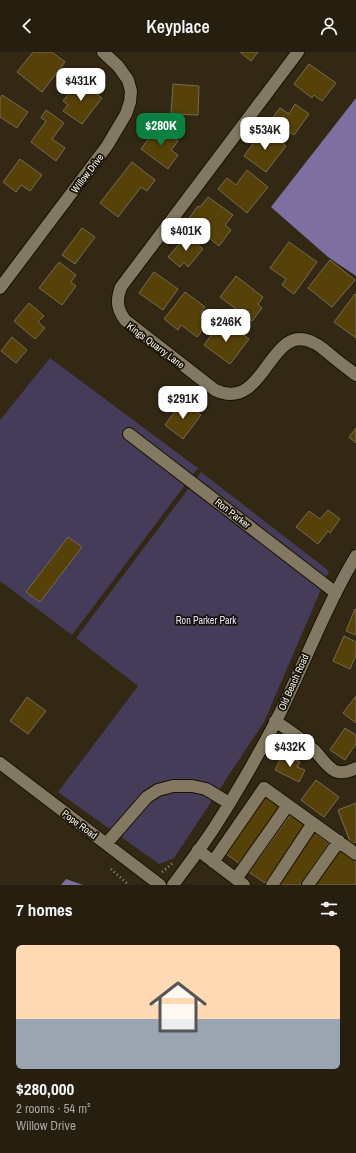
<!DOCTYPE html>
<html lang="en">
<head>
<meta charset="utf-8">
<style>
	body { margin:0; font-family:"Archivo Narrow",sans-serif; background:#2e2718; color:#f1f3f6; height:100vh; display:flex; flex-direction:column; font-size:15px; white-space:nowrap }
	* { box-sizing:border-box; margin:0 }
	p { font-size:13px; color:#a4a29e }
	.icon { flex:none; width:22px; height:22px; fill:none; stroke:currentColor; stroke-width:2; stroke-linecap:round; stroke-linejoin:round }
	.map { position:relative; height:833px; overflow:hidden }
	.side { display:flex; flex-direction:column; background:#261e0f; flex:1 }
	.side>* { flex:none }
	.price { position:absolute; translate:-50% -34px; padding:0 9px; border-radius:8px; background:#fff; color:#222; font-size:13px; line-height:26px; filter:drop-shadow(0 1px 2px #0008) }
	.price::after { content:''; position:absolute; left:50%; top:24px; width:12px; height:9px; margin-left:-6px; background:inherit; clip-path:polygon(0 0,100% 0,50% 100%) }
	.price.on { background:#0b8043; color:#fff }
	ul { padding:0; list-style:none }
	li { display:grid; align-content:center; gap:8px; height:212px; padding:0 16px }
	li span { display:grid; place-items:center; height:124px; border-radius:6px; color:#555 }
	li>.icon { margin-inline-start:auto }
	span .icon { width:72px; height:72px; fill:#fffc; stroke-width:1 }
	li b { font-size:17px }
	h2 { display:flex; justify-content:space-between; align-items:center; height:48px; padding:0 16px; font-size:17px }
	header { display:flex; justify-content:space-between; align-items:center; height:52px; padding:0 16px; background:#261e0f; font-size:18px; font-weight:600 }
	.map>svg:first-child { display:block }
	.green { fill:#443c59 }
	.water { fill:#7d6f9f }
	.building { fill:#564109; stroke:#766b55 }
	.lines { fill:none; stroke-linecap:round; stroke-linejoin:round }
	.minor-casing { stroke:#191101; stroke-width:14 }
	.path { stroke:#9c9484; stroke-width:2.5; stroke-dasharray:1 3; stroke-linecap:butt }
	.minor { stroke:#837962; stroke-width:12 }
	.labels { text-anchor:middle; stroke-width:3.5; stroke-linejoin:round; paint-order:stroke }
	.street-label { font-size:10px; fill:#f7f1e5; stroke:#161209 }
	.park-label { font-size:10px; fill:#e7dffd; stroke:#161209 }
</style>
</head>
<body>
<header><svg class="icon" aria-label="back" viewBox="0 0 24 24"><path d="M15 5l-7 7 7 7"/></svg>Keyplace<svg class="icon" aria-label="person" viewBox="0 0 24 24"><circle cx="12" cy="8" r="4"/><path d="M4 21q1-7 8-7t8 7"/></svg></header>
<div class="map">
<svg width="356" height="833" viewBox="0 0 356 833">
	<rect width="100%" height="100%" fill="#322814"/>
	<path class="green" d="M50,306l149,111h-2l-125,166 -72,-54v-161z
		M201,420l128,99 -65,151 -90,136 -15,6 -101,-72 80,-106 -62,-48z"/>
	<path class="water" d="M356,46v178l-28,-19 -57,-50z
		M66,827l17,6h-22z"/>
	<path class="building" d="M33,0h19l13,10 -23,30 -25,-20z
		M240,0h18l-7,9z
		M309,12l27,19 -14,18 -8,-6 -2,3 -18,-14z
		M79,29l23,17 -20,26 -19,-13 5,-6 -5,-4z
		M173,32l26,2 -1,29 -27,-1z
		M2,43l26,17 -11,16 -17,-11v-18z
		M295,52l14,10 -15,21 -23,-15 9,-12 9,6z
		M46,58l18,13 -12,16 13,9 -9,13 -25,-19 15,-21 -5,-3z
		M158,74l20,15 -7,9 7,5 -10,14 -27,-20z
		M264,77l22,17 -20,26 -22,-16z
		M20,107l22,16 -12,16 -9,-6 -5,7 -13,-10z
		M132,110l23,18 -8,11 -6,-4 -23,30 -18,-14z
		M247,118l21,17 -21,26 -29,-24 9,-11 9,7z
		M208,145l25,18 -8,10 6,5 -12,16 -32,-25 11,-15 2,1z
		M82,176l13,9 -20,27 -13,-9z
		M187,183l16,14 -15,18 -4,-5 -4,5 -12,-10z
		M289,190l28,20 -23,32 -12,-9 4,-6 -16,-11z
		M330,208l25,20 -23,27 -24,-19z
		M59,210l17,13 -5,7 5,4 -14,19 -23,-17z
		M154,220l24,17 -15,21 -24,-17z
		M236,224l27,21 -5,7 4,4 -10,13 -32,-24z
		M185,240l20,15 -4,5 10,8 -14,17 -16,-12 -3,5 -14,-11z
		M355,242l1,1v43l-22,-16z
		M29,251l15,13 -6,6 7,6 -10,11 -21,-18z
		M220,271l7,6 3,-4 19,14 -19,25 -26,-19z
		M12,285l15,13 -11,13 -15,-12z
		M182,350l19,13 -18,24 -18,-14z
		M356,376v15l-7,-6z
		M328,458l12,9 -10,14 -2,-2 -10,13 -22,-17 13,-16 11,8z
		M68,485l14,10 -42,55 -14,-10z
		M355,557l1,1v25l-10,-4z
		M344,584l12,6v13l-6,14 -17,-8z
		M356,644v27l-13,-10z
		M27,645l19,14 -18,23 -18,-13z
		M345,676l11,7v9l-11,16 -15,-10z
		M283,702l17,8 -3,5 8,3 -6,12 -24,-12z
		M316,728l23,17 -15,20 -23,-17z
		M266,743l16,12 -42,57 -15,-11z
		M356,751v39l-5,2 -13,-34z
		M291,762l16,11 -42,58 -16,-11z
		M314,781l15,10 -29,42h-23z
		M337,796l19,14v23h-42z"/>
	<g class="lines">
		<g class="minor-casing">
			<path id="minor" d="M298,0l-177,235c-5,13 -4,22 4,33l90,70c51,24 54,-71 99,-47 5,2 9,6 13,9 9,8 19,15 29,23
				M0,236l107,-142 19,-32 4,-12 1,-11 -3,-11 -10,-14 -15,-14
				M129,382l207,159
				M275,669c14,9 28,19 40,30 6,6 12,16 20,20 7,3 15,0 21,-3
				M0,711l160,122
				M106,792l41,-47 11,-7 15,-4h19l14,3 23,14
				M198,798l46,35
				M213,810l51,-74 92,66
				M236,827l52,-74
				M173,833c14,-19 28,-37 41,-57 22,-34 42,-69 61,-105 28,-55 49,-114 81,-167
				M272,833l41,-62
				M308,833l31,-44"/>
		</g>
		<path class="path" d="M111,817l18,16
			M162,820l12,-10"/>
		<use href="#minor" class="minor"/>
	</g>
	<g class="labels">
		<g class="street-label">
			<text transform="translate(87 121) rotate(-53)" y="4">Willow Drive</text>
			<text transform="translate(156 293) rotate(37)" y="4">Kings Quarry Lane</text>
			<text transform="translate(233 461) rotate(38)" y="4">Ron Parker</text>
			<text transform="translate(293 630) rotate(-66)" y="4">Old Beach Road</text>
			<text transform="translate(80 772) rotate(37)" y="4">Pope Road</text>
		</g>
		<g class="park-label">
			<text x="206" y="572">Ron Parker Park</text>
		</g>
	</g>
</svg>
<b class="price" style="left:81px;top:50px">$431K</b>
<b class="price on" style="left:161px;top:95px">$280K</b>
<b class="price" style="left:265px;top:99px">$534K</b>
<b class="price" style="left:186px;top:200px">$401K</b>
<b class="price" style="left:226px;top:291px">$246K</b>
<b class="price" style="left:183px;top:368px">$291K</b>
<b class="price" style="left:290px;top:716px">$432K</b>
</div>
<section class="side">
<h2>7 homes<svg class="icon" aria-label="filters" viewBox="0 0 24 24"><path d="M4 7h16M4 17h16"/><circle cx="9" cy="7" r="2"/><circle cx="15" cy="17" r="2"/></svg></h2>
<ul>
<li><span style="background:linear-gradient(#ffd9b3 60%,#9aa5b1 0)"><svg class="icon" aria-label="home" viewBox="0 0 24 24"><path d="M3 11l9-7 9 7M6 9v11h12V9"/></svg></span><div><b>$280,000</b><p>2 rooms · 54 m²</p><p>Willow Drive</p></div></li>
</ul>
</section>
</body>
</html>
